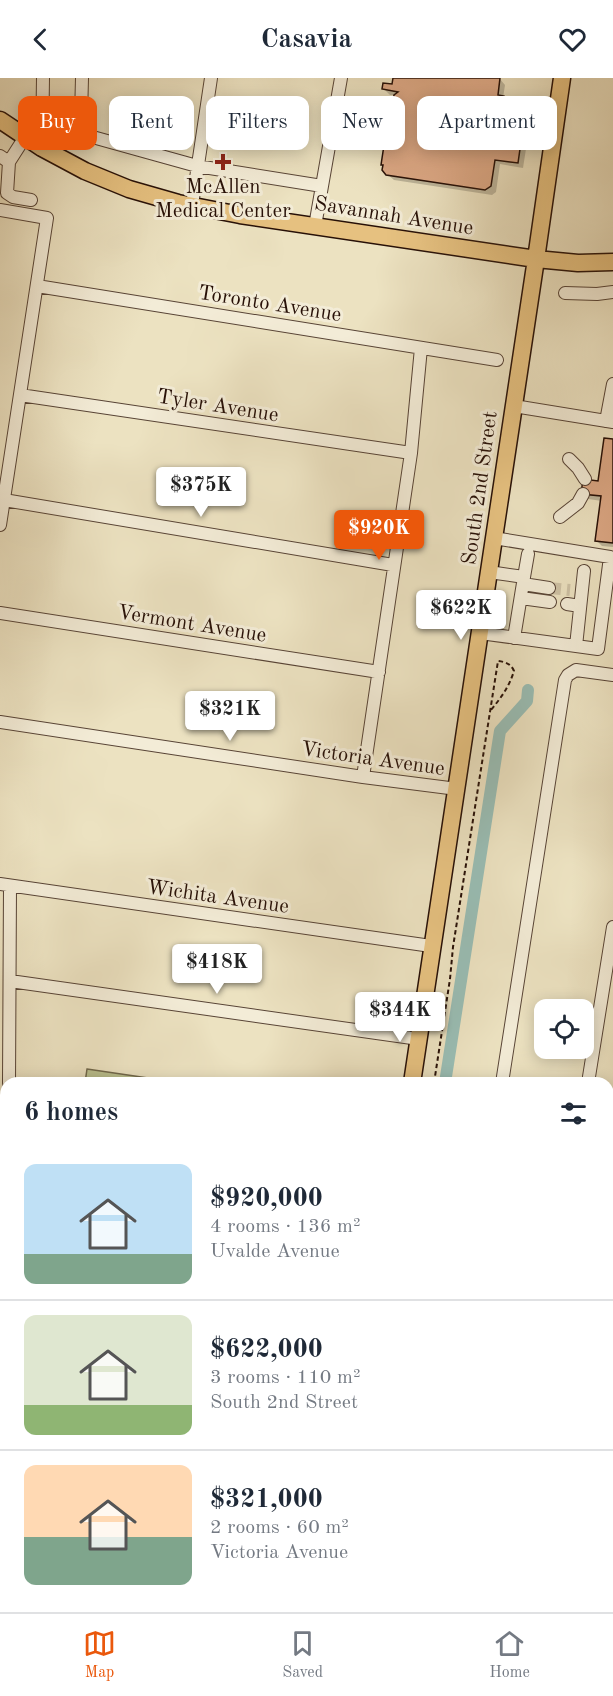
<!DOCTYPE html>
<html lang="en">
<head>
<meta charset="utf-8">
<style>
	body { margin:0; font-family:"Old Standard TT",serif; background:#f2f2f3; color:#1f2937; height:100vh; display:flex; flex-direction:column; font-size:22px; white-space:nowrap }
	* { box-sizing:border-box; margin:0 }
	p { font-size:20px; color:#747a83 }
	.icon { flex:none; width:33px; height:33px; fill:none; stroke:currentColor; stroke-width:2; stroke-linecap:round; stroke-linejoin:round }
	.map { position:relative; flex:1; overflow:hidden }
	.panel { position:absolute; left:0px; top:999px; width:614px; height:536px; display:flex; flex-direction:column; background:#fff; border-radius:18px 18px 0 0; box-shadow:0 3px 15px #0003 }
	.panel>* { flex:none }
	.top-card { position:absolute; left:18px; top:18px; width:578px; height:54px; display:flex; gap:12px }
	.controls { position:absolute; left:534px; top:921px; display:grid; gap:12px }
	.controls a { display:grid; place-items:center; width:60px; height:60px; border-radius:12px; background:#fff; box-shadow:0 3px 15px #0003; font-size:30px }
	.price { position:absolute; translate:-50% -51px; padding:0 14px; border-radius:6px; background:#fff; color:#222; font-size:20px; line-height:39px; filter:drop-shadow(0 2px 3px #0008) }
	.price::after { content:''; position:absolute; left:50%; top:36px; width:18px; height:14px; margin-left:-9px; background:inherit; clip-path:polygon(0 0,100% 0,50% 100%) }
	.price.on { background:#ea580c; color:#fff }
	ul { padding:0; list-style:none }
	li { display:flex; align-items:center; gap:18px; height:150px; padding:0 24px }
	li+li { border-top:2px solid #e0e1e3 }
	li span { display:grid; place-items:center; flex:none; width:168px; height:120px; border-radius:12px; color:#555 }
	li>.icon { margin-inline-start:auto }
	span .icon { width:72px; height:72px; fill:#fffc; stroke-width:1 }
	li b { font-size:26px }
	h2 { display:flex; justify-content:space-between; align-items:center; height:72px; padding:0 24px; font-size:26px }
	.chip { padding:0 21px; border-radius:12px; background:#fff; box-shadow:0 3px 15px #0003; font-size:21px; line-height:54px }
	.chip.on { background:#ea580c; color:#fff }
	header { display:flex; justify-content:space-between; align-items:center; height:78px; padding:0 24px; background:#fff; font-size:27px; font-weight:700 }
	.menu { display:flex; justify-content:space-around; align-items:center; height:84px; border-top:2px solid #e0e1e3; background:#fff; font-size:16px; color:#747a83 }
	.menu a { display:grid; justify-items:center; gap:3px }
	.menu .on { color:#ea580c }
	.map>svg:first-child { display:block }
	.green { fill:#bcc290; stroke:#72694c; stroke-width:1.5 }
	.shadow { fill:#0003 }
	.lines { fill:none; stroke-linecap:round; stroke-linejoin:round }
	.canal { stroke:#99bdb4; stroke-width:12 }
	.building { fill:#dba784; stroke:#271007; stroke-width:1.5 }
	.minor-tunnel { stroke:#cec2a5; stroke-width:12; stroke-dasharray:12 6; stroke-linecap:butt }
	.minor-casing { stroke:#584436; stroke-width:14 }
	.major-casing { stroke:#271007; stroke-width:19 }
	.path { stroke:#271007; stroke-width:2; stroke-dasharray:4.5 3; stroke-linecap:butt }
	.minor { stroke:#f3ecd7; stroke-width:12 }
	.major { stroke:#e6c180; stroke-width:16 }
	.poi-dot { fill:#8f2418; stroke:#f3ecd7; stroke-width:2 }
	.labels { text-anchor:middle; stroke-width:6; stroke-linejoin:round; paint-order:stroke }
	.poi-label { font-size:21px; fill:#271007; stroke:#f3ecd7 }
	.street-label { font-size:21px; fill:#271007; stroke:#f3ecd7 }
</style>
</head>
<body>
<header><svg class="icon" aria-label="back" viewBox="0 0 24 24"><path d="M15 5l-7 7 7 7"/></svg>Casavia<svg class="icon" aria-label="heart" viewBox="0 0 24 24"><path d="M12 20l-8-8c-3-5 5-10 8-4 3-6 11-1 8 4z"/></svg></header>
<div class="map">
<svg width="613" height="1534" viewBox="0 0 613 1534">
	<rect width="100%" height="100%" fill="#ece2c1"/>
	<filter id="stains"><feTurbulence type="fractalNoise" baseFrequency=".00333" numOctaves="4"/><feColorMatrix values="0 0 0 0 .2 0 0 0 0 .09 0 0 0 0 .02 0 0 0 .5 -.17"/></filter>
	<radialGradient id="worn" r=".72"><stop offset=".6" stop-color="#630" stop-opacity="0"/><stop offset="1" stop-color="#630" stop-opacity=".3"/></radialGradient>
	<path class="green" d="M87,991l95,14h-97z
		M0,1055h6v371l-6,-1z"/>
	<path class="shadow" d="M395,0l105,1 5,6 -2,13 6,5 -1,5 -6,-1 -1,6 6,5 -3,23 17,2 5,6 -3,19 -23,-4 -4,28 -4,3 -98,-15 -7,-6 8,-79h-5l-6,-6 9,-3z
		M613,363v106l-11,-1 -6,-6 6,-39 -14,-2 -6,-6 17,-10z"/>
	<g class="lines">
		<path class="canal" d="M445,1005l55,-352 27,-30 1,-11
			M366,1528l2,6"/>
	</g>
	<path class="building" d="M393,0h107l-2,17 6,1 -1,7 -6,-1 -1,5 6,4 -1,6h1l-3,21 22,4 -3,21 -23,-3 -4,26 -6,4 -99,-15 -4,-5 1,-5h-2l10,-66 2,1 1,-5 4,-3 -16,-3 1,-6 9,1z
		M604,360l9,1v104l-18,-2 6,-45 -20,-2 2,-15 15,2z"/>
	<g class="lines">
		<path class="minor-tunnel" d="M549,510l21,2"/>
		<g class="minor-casing">
			<path id="minor" d="M82,0l-1,39 8,19 108,30 125,20
				M42,70l1,-70
				M0,78l9,6 16,-25
				M9,84l-2,31 6,4 18,3
				M192,127l19,-127
				M0,132l47,8 -47,307
				M315,148l26,-148
				M37,208l460,74
				M565,215l32,1 16,-2
				M20,317l391,58
				M514,328l99,16
				M606,343l7,-37
				M569,381l9,9 7,11
				M4,422l389,65
				M560,439l18,-14 5,-9
				M489,494l35,5 -10,61
				M524,499l4,-23
				M523,506l26,4
				M521,520l29,4
				M567,526l13,2
				M0,535l379,59
				M480,555l118,16 12,-92 -116,-19
				M576,568l8,-75
				M0,644l363,55 94,12
				M363,699l48,-324 10,-105
				M0,806l431,62
				M10,903l409,58
				M9,1005l1,-197
				M502,1005l63,-403 3,-5 8,-5 37,5
				M588,1005l25,-156
				M0,1077l6,-5v-3
				M608,1184h5
				M608,1276l5,1
				M608,1306l5,1
				M608,1359l5,-32
				M608,1443l5,-33
				M0,1501l1,-8
				M220,1528l35,6
				M152,1534v-6
				M426,1534l1,-6
				M577,1534l1,-6
				M592,1534l1,-6"/>
		</g>
		<g class="major-casing">
			<path id="major" d="M0,42l42,28 43,23 44,18 49,14 62,12 296,44 42,4 35,-1
				M412,1005l124,-824 26,-181
				M328,1534l1,-6"/>
		</g>
		<path class="path" d="M434,1005l16,-104 3,-32 45,-286c8,1 13,3 16,10 -5,16 -13,27 -24,40
			M0,1158l6,-1
			M0,1405l6,3
			M351,1528v6"/>
		<use href="#minor" class="minor"/>
		<use href="#major" class="major"/>
	</g>
	<path class="poi-dot" d="M220 75h6v6h6v6h-6v6h-6v-6h-6v-6h6z"/>
	<g class="labels">
		<g class="poi-label">
			<text x="223" y="115">McAllen<tspan x="223" dy="24">Medical Center</tspan></text>
		</g>
		<g class="street-label">
			<text transform="translate(394 137) rotate(9)" y="7">Savannah Avenue</text>
			<text transform="translate(270 225) rotate(9)" y="7">Toronto Avenue</text>
			<text transform="translate(218 327) rotate(9)" y="7">Tyler Avenue</text>
			<text transform="translate(479 410) rotate(-82)" y="7">South 2nd Street</text>
			<text transform="translate(192 545) rotate(9)" y="7">Vermont Avenue</text>
			<text transform="translate(373 680) rotate(8)" y="7">Victoria Avenue</text>
			<text transform="translate(218 818) rotate(8)" y="7">Wichita Avenue</text>
		</g>
	</g>
	<rect width="100%" height="100%" filter="url(#stains)"/>
	<rect width="100%" height="100%" fill="url(#worn)"/>
</svg>
<div class="controls">
<a><svg class="icon" aria-label="locate" viewBox="0 0 24 24"><circle cx="12" cy="12" r="6"/><path d="M12 2v4M12 18v4M2 12h4M18 12h4"/></svg></a>
</div>
<b class="price" style="left:201px;top:440px">$375K</b>
<b class="price on" style="left:379px;top:483px">$920K</b>
<b class="price" style="left:461px;top:563px">$622K</b>
<b class="price" style="left:230px;top:664px">$321K</b>
<b class="price" style="left:217px;top:917px">$418K</b>
<b class="price" style="left:400px;top:965px">$344K</b>
<div class="top-card">
<a class="chip on">Buy</a>
<a class="chip">Rent</a>
<a class="chip">Filters</a>
<a class="chip">New</a>
<a class="chip">Apartment</a>
</div>
<section class="panel">
<h2>6 homes<svg class="icon" aria-label="filters" viewBox="0 0 24 24"><path d="M4 7h16M4 17h16"/><circle cx="9" cy="7" r="2"/><circle cx="15" cy="17" r="2"/></svg></h2>
<ul>
<li><span style="background:linear-gradient(#bfe0f5 75%,#7fa58c 0)"><svg class="icon" aria-label="home" viewBox="0 0 24 24"><path d="M3 11l9-7 9 7M6 9v11h12V9"/></svg></span><div><b>$920,000</b><p>4 rooms · 136 m²</p><p>Uvalde Avenue</p></div></li>
<li><span style="background:linear-gradient(#dfe7d0 75%,#8fb573 0)"><svg class="icon" aria-label="home" viewBox="0 0 24 24"><path d="M3 11l9-7 9 7M6 9v11h12V9"/></svg></span><div><b>$622,000</b><p>3 rooms · 110 m²</p><p>South 2nd Street</p></div></li>
<li><span style="background:linear-gradient(#ffd9b3 60%,#7fa58c 0)"><svg class="icon" aria-label="home" viewBox="0 0 24 24"><path d="M3 11l9-7 9 7M6 9v11h12V9"/></svg></span><div><b>$321,000</b><p>2 rooms · 60 m²</p><p>Victoria Avenue</p></div></li>
</ul>
</section>
</div>
<nav class="menu">
<a class="on"><svg class="icon" aria-label="map" viewBox="0 0 24 24"><path d="M3 6l6-2 6 2 6-2v14l-6 2-6-2-6 2zM9 4v14M15 6v14"/></svg>Map</a>
<a><svg class="icon" aria-label="saved" viewBox="0 0 24 24"><path d="M7 4h10v16l-5-4-5 4z"/></svg>Saved</a>
<a><svg class="icon" aria-label="home" viewBox="0 0 24 24"><path d="M3 11l9-7 9 7M6 9v11h12V9"/></svg>Home</a>
</nav>
</body>
</html>
